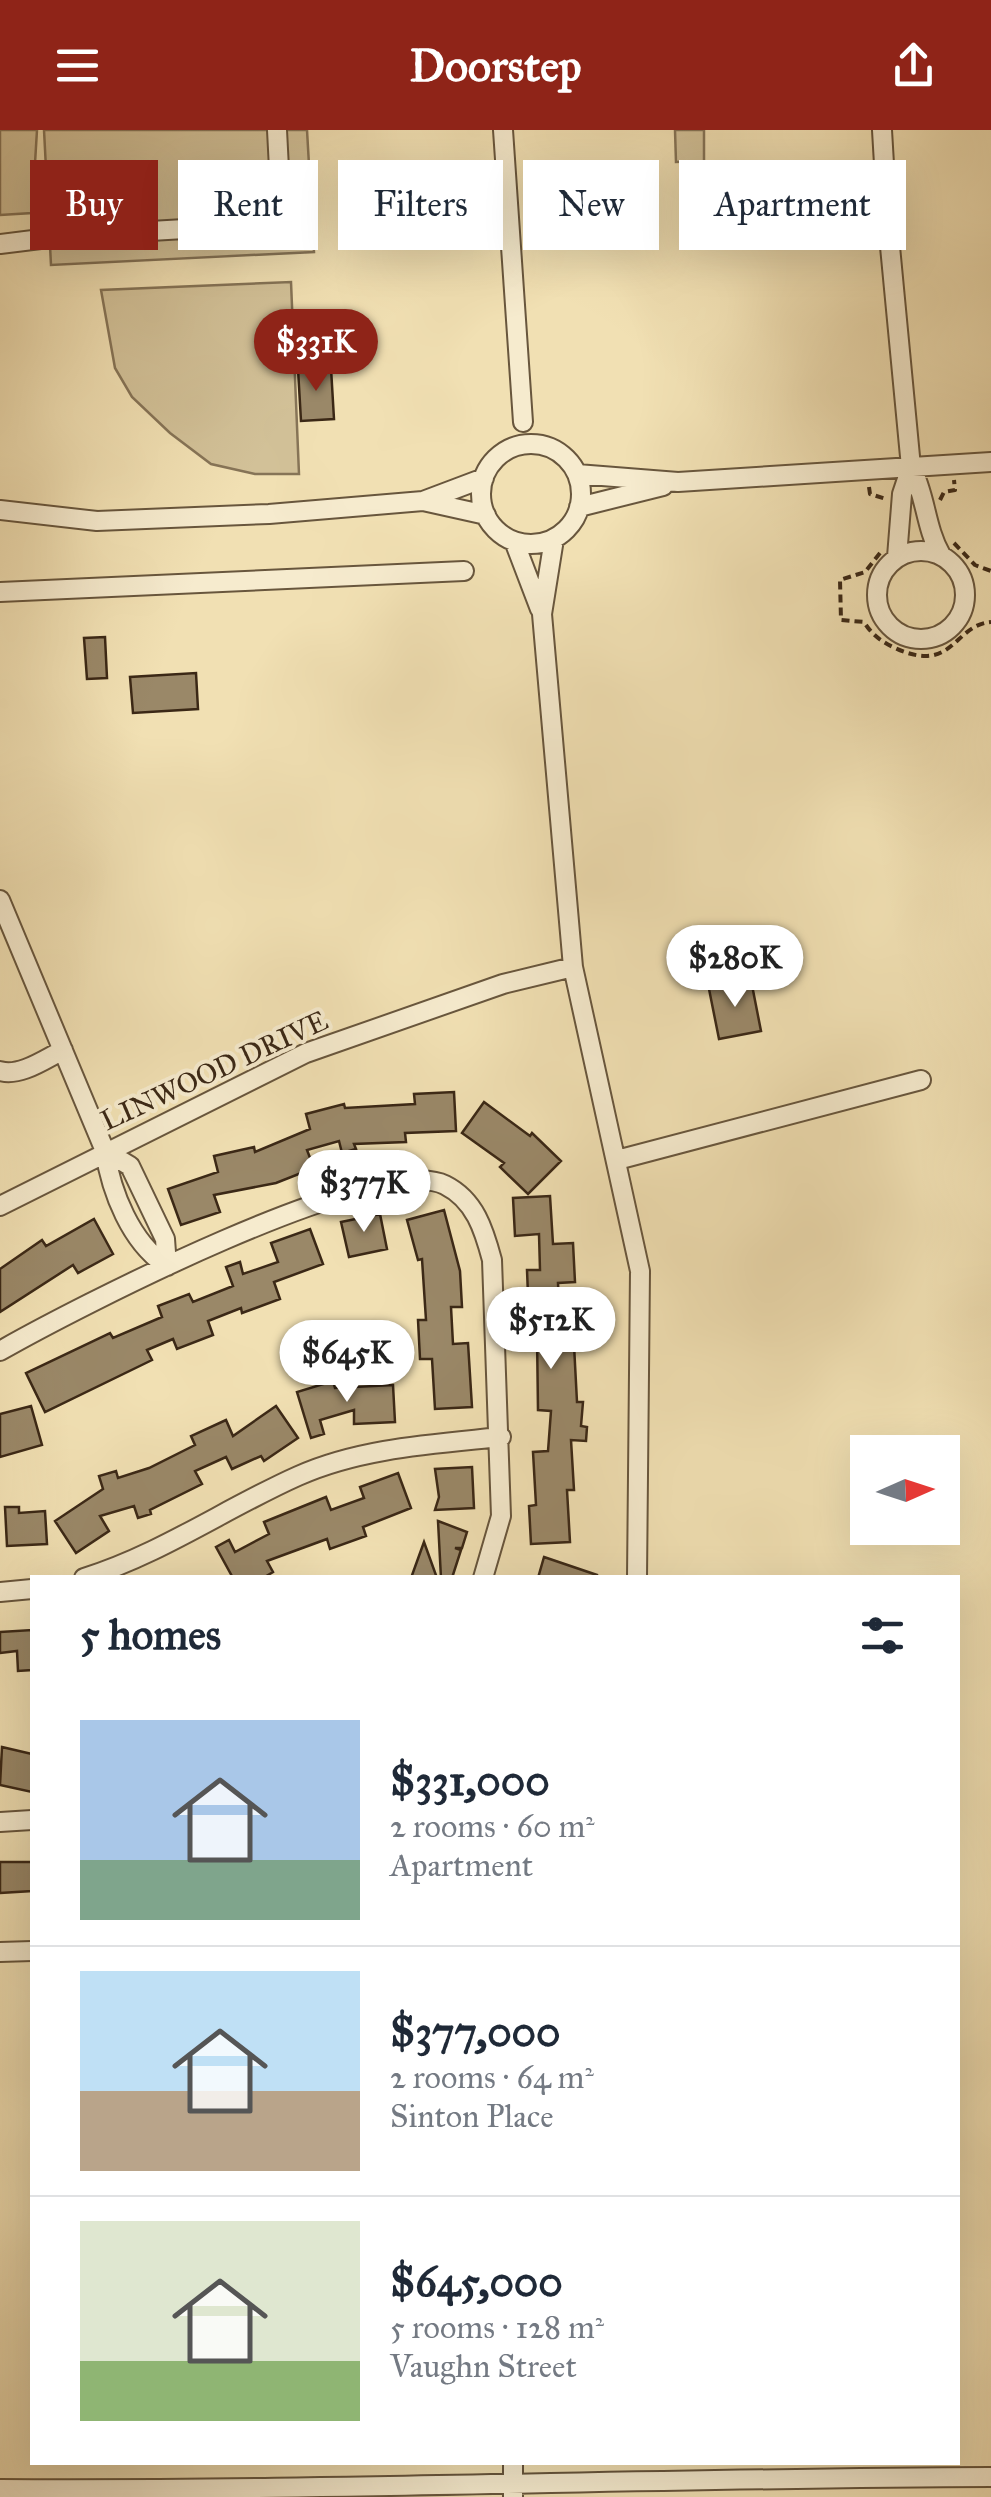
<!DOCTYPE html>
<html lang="en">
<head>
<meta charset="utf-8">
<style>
	body { margin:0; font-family:"IM FELL Great Primer",serif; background:#f6f6f7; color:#1f2937; height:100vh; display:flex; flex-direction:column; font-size:38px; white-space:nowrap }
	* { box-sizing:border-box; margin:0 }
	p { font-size:32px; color:#747a83 }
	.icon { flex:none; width:55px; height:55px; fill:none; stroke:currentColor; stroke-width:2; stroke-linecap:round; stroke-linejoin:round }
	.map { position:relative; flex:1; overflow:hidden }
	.side { position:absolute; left:30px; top:1445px; width:930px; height:890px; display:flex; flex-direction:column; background:#fff; border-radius:0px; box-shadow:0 10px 40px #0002 }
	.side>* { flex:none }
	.hud { position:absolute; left:30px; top:30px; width:932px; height:90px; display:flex; gap:20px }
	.needle { width:65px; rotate:87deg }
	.fabs { position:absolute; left:850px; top:1305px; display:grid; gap:20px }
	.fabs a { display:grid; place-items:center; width:110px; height:110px; border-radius:0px; background:#fff; box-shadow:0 10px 40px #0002; font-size:50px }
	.price { position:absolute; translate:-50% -85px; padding:0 22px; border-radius:35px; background:#fff; color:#222; font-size:32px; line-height:65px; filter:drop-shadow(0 2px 5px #0008) }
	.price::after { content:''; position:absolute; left:50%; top:60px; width:30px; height:22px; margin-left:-15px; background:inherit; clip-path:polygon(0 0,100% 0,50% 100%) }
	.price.current { background:#8f2418; color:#fff }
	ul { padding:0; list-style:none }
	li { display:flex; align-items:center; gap:30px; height:250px; padding:0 50px }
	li+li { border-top:2px solid #e0e1e3 }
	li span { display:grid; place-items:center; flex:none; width:280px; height:200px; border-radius:0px; color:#555 }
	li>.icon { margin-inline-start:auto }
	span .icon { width:120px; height:120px; fill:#fffc; stroke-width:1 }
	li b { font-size:42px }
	h2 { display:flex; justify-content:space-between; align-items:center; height:120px; padding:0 50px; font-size:42px }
	.tag { padding:0 35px; border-radius:0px; background:#fff; box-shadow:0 10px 40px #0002; font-size:35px; line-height:90px }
	.tag.current { background:#8f2418; color:#fff }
	header { display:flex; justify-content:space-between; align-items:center; height:130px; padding:0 50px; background:#8f2418; color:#fff; font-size:45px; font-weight:700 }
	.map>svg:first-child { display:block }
	.green { fill:#d2c198; stroke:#867457; stroke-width:2.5 }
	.building { fill:#9a8868; stroke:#3b2816; stroke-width:2.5 }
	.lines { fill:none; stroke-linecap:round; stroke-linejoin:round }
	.minor-casing { stroke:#68563d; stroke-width:22 }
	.path { stroke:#3b2816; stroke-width:4; stroke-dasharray:8 5; stroke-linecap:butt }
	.minor { stroke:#f6ebce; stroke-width:18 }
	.labels { text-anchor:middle; stroke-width:8; stroke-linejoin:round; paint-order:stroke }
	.street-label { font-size:28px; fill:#3b2816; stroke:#f6ebce }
</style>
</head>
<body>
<header><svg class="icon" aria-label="menu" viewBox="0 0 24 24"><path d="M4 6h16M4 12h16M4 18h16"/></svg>Doorstep<svg class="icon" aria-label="share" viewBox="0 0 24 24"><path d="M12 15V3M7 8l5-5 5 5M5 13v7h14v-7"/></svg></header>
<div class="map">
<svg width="991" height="2367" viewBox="0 0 991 2367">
	<rect width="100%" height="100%" fill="#f1e0b3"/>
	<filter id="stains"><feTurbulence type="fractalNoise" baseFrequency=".002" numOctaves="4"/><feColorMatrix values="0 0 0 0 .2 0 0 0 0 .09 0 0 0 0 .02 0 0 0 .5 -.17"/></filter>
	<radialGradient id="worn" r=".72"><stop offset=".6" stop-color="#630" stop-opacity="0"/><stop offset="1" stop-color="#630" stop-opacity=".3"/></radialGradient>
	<path class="green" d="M0,0h37l-5,83 -32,2z
		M44,0h263l7,122 -263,13z
		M675,0h29v31l-28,1z
		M291,152l8,192h-44l-44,-10 -41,-31 -38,-36 -17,-29 -14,-78z"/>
	<path class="building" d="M331,238l3,51 -33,2 -3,-52z
		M105,507l2,41 -20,1 -3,-41z
		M196,543l2,36 -65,4 -3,-36z
		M751,850l10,51 -42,8 -10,-50z
		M454,962l2,39 -51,2 1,9 -52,2 2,5 -14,4 -3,-12 -32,9 7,18 -38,15 -62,12 6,17 -39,13 -13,-36 50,-17 -4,-16 40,-9 1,5 55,-23 -4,-15 38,-10 1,4 70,-4 -1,-10z
		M484,972l46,34 2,-3 29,28 -33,33 -28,-27 4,-4 -42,-30z
		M550,1066l3,48 20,-1 2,39 -17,1 3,62h13l3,57h6l-2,24 6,1 -1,14 -15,-1 3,50h-7l3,52 -39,2 -2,-38 7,-1 -3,-53 15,-1 3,-40 -13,-1 -1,-75 -12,1 -3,-41h6l-1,-25h13l-1,-36 -24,2 -2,-38z
		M444,1080l16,61 2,36h-11l2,37 15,-1 4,64 -37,2 -3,-50h-12l-2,-39h8l-4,-61 -4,1 -11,-40z
		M380,1084l7,35 -38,8 -8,-35z
		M94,1089l19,35 -35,19 -5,-8 -73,47v-43l42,-29 4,6z
		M310,1099l13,35 -49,18 6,17 -38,14 -1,-5 -33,13 5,14 -36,14 -4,-10 -26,11 5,10 -107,52 -19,-39 84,-40 3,5 49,-21 -4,-11 31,-12 4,8 40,-16 -7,-19 14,-5 3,12 35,-12 -7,-19z
		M333,1251l2,7 58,-3 2,37 -41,2v-14l-34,10 4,14 -13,4 -14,-46z
		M31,1276l11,39 -42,12v-43z
		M276,1276l22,32 -34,23 -3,-5 -29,13 -6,-12 -31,14 7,13 -52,26 1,4 -13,4 -4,-12 -34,10 9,15 -33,22 -21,-32 48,-32 -4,-13 17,-5 2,7 31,-10 46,-23 -4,-9 35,-16 7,16z
		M472,1337l2,41 -39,2 4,-13 -4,-28z
		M398,1343l13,35 -48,19 3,9 -36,13 -3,-10 -60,22 6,11 -10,6h-30l-17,-31 13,-7 6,12 34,-18 -5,-12 62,-25 5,13 33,-12 -4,-11z
		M5,1377h14v6l26,-2 2,33 -40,2z
		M438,1391l29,11 -5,16h-7l6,2 -9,28h-11z
		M424,1412l13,36h-26z
		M544,1427l53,18v3h-59z
		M32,1500v40l-14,1 -1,-20 -17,2v-21z
		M2,1617l30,7v38l-32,-7z
		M0,1732h32v29l-32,2z"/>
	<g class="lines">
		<g class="minor-casing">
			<path id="minor" d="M503,0l20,292
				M882,0l5,85 24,252c15,28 14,60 30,88
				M0,114l65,-8 188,-11 20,-14 7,-23 -3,-58
				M481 364a50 50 0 1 1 100 0a50 50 0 1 1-100 0Z
				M577,344l101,8 313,-20
				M423,371l63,14
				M579,377l84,-21
				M0,380l97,11 172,-7 154,-13 61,-23
				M554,409l-12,75 31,353 67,304 -3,307
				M514,411l26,68
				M877 465a44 44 0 1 1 88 0a44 44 0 1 1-88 0Z
				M897,427l5,-63 9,-27
				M0,462l464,-21
				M0,770l105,251c6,41 26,92 62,115
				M0,941c20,6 45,-12 63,-21
				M105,1021l25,15 35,73 2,27
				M617,1030l304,-80
				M0,1076l306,-153 197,-69 70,-17
				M0,1221c70,-40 378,-200 445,-166 30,15 39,45 47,75l9,256 -18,62
				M84,1448c77,-24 142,-70 214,-102 62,-28 136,-32 203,-39
				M0,1462l32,-3
				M0,1692l32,-2
				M0,1822l32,-1
				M0,2359c330,2 661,-11 991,-12
				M513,2367v-35"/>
		</g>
		<path class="path" d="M869,357l1,7 16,5
			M940,370l4,-8 11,-2 -1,-10
			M954,413l21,22 16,6
			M880,423l-15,19 -25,8 1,40 23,2c8,13 18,20 31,26 59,27 58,-23 96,-26"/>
		<use href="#minor" class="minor"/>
	</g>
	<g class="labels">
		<g class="street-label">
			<text transform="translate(214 940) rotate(-25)" y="10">LINWOOD DRIVE</text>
		</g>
	</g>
	<rect width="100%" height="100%" filter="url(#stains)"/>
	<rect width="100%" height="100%" fill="url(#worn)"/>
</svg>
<div class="fabs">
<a><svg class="needle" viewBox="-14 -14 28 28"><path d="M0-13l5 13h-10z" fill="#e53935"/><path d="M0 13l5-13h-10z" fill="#747a83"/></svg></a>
</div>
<b class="price current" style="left:316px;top:264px">$331K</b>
<b class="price" style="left:735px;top:880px">$280K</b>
<b class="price" style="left:364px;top:1105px">$377K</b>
<b class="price" style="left:551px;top:1242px">$512K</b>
<b class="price" style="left:347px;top:1275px">$645K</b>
<div class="hud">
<a class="tag current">Buy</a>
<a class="tag">Rent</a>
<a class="tag">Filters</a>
<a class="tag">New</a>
<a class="tag">Apartment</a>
</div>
<section class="side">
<h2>5 homes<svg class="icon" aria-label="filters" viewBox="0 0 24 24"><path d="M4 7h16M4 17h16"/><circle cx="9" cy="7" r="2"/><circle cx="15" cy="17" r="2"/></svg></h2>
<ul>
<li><span style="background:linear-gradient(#a9c7e8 70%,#7fa58c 0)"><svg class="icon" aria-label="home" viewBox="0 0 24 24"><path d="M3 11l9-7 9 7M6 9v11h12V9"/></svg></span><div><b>$331,000</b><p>2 rooms · 60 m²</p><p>Apartment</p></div></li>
<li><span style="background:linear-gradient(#bfe0f5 60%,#b9a48a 0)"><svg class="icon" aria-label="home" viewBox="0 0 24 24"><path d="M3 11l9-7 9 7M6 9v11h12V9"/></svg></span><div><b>$377,000</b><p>2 rooms · 64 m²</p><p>Sinton Place</p></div></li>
<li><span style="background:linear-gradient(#dfe7d0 70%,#8fb573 0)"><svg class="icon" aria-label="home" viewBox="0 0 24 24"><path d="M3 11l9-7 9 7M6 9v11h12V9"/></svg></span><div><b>$645,000</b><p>5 rooms · 128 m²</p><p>Vaughn Street</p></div></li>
</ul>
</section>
</div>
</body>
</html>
